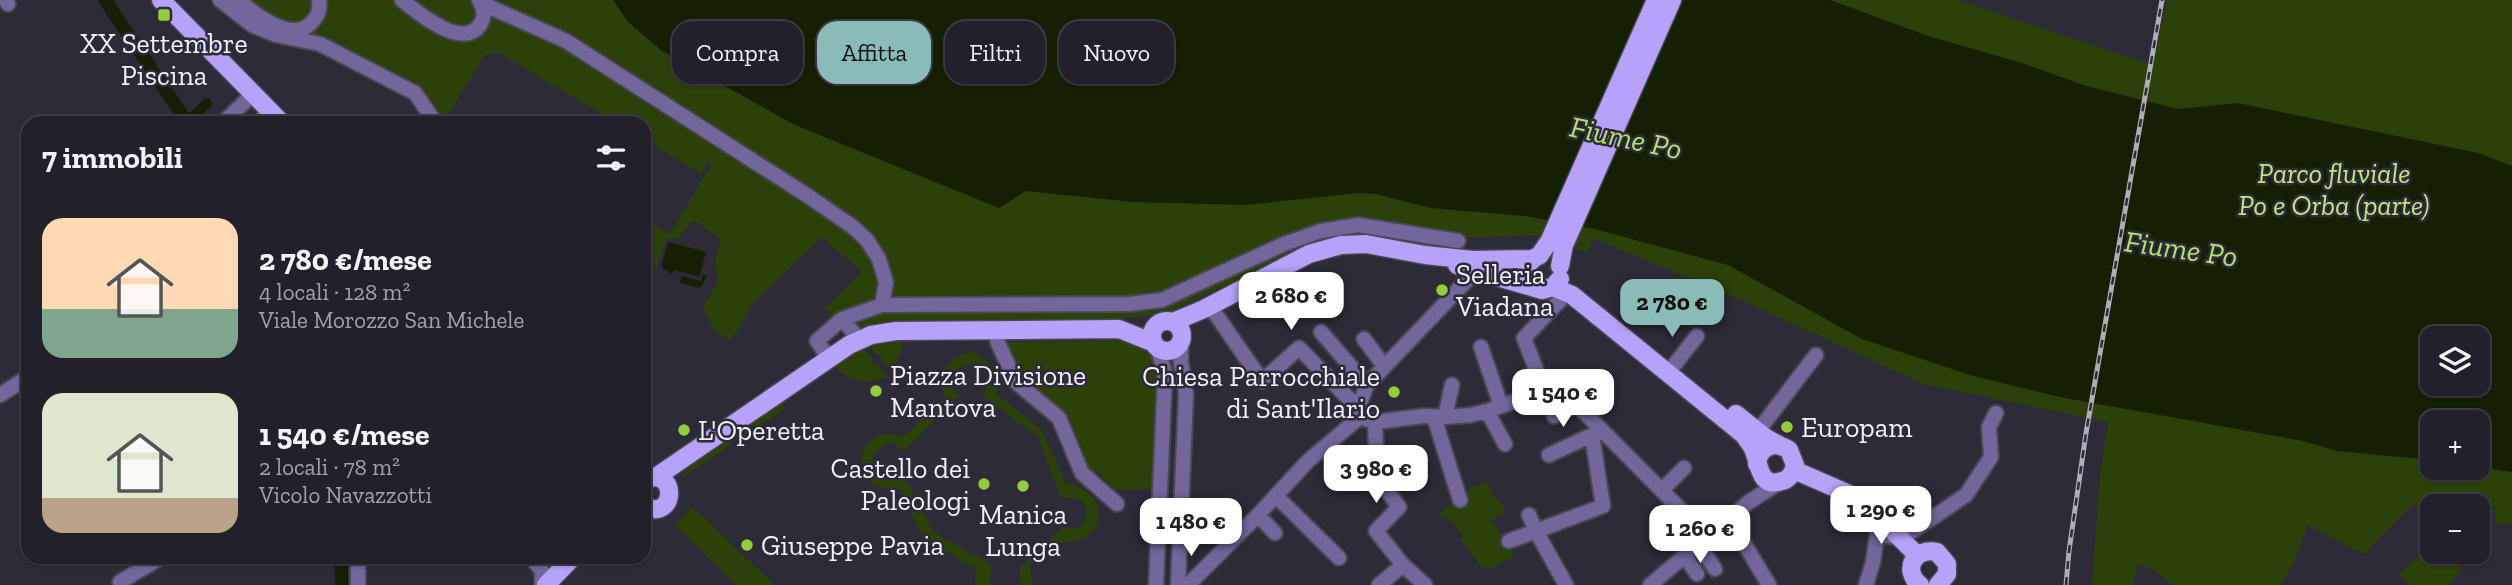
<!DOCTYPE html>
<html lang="it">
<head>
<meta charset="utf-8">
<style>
	body { margin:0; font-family:"Zilla Slab",serif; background:#2a2832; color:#f1f3f6; height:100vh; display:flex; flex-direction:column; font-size:26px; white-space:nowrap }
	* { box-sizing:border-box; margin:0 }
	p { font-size:23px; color:#a2a3a8 }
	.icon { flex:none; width:38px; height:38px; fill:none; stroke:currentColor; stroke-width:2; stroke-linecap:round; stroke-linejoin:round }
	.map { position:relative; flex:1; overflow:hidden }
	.details { position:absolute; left:21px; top:116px; width:630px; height:448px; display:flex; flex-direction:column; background:#22202a; border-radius:21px; box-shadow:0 2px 5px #0004,0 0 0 2px #3f3e47 }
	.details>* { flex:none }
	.banner { position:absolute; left:672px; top:21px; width:665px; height:63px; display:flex; gap:14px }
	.fabs { position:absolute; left:2420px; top:326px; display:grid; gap:14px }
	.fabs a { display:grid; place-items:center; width:70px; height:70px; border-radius:14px; background:#22202a; box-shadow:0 2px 5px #0004,0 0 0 2px #3f3e47; font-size:35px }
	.price { position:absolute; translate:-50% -60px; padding:0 16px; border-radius:14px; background:#fff; color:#222; font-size:23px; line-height:46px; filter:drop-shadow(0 2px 4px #0008) }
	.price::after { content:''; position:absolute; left:50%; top:42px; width:21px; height:16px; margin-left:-10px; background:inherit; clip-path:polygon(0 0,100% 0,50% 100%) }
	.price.selected { background:#8bbbb9; color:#111 }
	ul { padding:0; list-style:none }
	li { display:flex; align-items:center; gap:21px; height:175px; padding:0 21px }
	li span { display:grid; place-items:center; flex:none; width:196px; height:140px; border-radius:21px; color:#555 }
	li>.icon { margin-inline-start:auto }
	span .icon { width:84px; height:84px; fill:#fffc; stroke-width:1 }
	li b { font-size:30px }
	h2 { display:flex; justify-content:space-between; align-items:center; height:84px; padding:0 21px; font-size:30px }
	.chip { padding:0 24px; border-radius:21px; background:#22202a; box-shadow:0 2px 5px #0004,0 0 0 2px #3f3e47; font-size:24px; line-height:63px }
	.chip.selected { background:#8bbbb9; color:#111 }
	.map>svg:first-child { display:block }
	.green { fill:#2c400a; fill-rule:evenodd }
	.water { fill:#141f04; fill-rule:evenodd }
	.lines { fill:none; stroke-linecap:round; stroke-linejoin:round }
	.canal { stroke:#141f04; stroke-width:10 }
	.minor-casing { stroke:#494753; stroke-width:18 }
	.major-casing { stroke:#494753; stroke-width:21 }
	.minor { stroke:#72669b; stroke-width:14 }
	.major { stroke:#b7a2fa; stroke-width:18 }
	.rail-casing { stroke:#afadb7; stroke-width:5 }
	.rail { stroke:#2e2b38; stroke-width:2.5; stroke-dasharray:8; stroke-linecap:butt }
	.poi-dot { fill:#95cc3b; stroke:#2e2b38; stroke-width:2.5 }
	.labels { text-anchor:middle; stroke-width:5; stroke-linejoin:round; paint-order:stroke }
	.poi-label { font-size:28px; fill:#f2f0f9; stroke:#2e2b38; text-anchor:start }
	.park-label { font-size:28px; font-style:italic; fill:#baeb78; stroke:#2e2b38 }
	.water-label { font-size:30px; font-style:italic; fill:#b1e26f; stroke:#2e2b38 }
</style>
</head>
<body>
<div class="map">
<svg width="2512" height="585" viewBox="0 0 2512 585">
	<rect width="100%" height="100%" fill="#2e2b38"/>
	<path class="green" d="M228,0h1414l-97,219 50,10 133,36 134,74 198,58 53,10 56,-300 -82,-21 -159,-50 -98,-36h129l194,65 14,-65h345v524h-17l-1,-18 -48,-7 4,7h-18v18l-19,-20 -49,50 -56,-29 -14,37 -13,23h-108l-20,-16 -16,-5 -4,21h-41l8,-110 8,-53 -184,-38 -183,-84 -148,-62 -5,14 -50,-17 -78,3 -4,17 -150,-8 -139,66 -63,8 -129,2 -86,-2 -39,14 -16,-18h-5l1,-5 -5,-4 37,-36 -40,-35 -69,66 -17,31 -7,6 -16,-11 -10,-23 15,-24 -3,-23 6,-20 -28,-19 -14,18 -13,1 -9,27 -13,6v-43l5,-7 21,12 42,-71 -4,-2 -7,13 -57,-35v-17h-28l-119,-70 -13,4 -34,56 -11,10 -21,-29zM2432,338h46v45h-46zM2432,422h46v45h-46z
		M901,339v13l-9,20 -10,-11v-5l-5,-1 -9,-10z
		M1136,340l12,8 9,20 -5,121 -38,1 -13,-15 -12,-5 -25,-56 -42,-34 -15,-34 2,-4z
		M862,348l10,10 1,6 5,1 9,11c-21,10 -38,6 -53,-11z
		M971,352c19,8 31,21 25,42l47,37 23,53c48,8 42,62 -7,58l-4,5 -4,-3 -21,19 2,22h-13l2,-4 -2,-13 44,-41 16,1c8,-8 13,-27 -5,-30 -4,0 -9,1 -13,0l-23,-61 -54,-40 4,-19 -8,-13 -8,-2 -15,6 -6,12 2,8 6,6 -54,56 -10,-7 -9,-1 -13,12c-3,25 12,27 31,20l29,57 56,31 4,4 -4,8 2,10h-16l1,-16 -50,-29 -7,-10 -18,-41c-59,6 -47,-70 2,-52l42,-40c-7,-27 0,-37 26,-45z
		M780,401l5,7 -47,32 -3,-5z
		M728,439l4,5 -50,34 9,-13z
		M1487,482l9,18h3l7,12 -15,8 24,35 -24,14 -3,-3 -6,2 -22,-29 3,-3 -9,-14 -16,-7 32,-26z
		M693,507l81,78h-38l-61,-60z
		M2432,544v7h43l-26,34h-40l-10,-11z"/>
	<path class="water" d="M97,0h16l82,122h-16z
		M613,0h1217l98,36 97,28 61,22 92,23 60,-6 240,50 34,13v306l-34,-5v-45h-46v38l-95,-9 -34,-10 -243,-44 -87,-21 -111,-37 -134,-74 -133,-36 -70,-13 -94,-8 -55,-14 -17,-1 -114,12 -112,-3 -107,-11 -27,17 -204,-83 -133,-74 -34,-29zM2432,338h46v45h-46z
		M668,242l38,10 -7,25 -24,-7 -3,4 -11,-7z
		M703,274l4,2 -7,12 -20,-5 2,-7 19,5z
		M334,557h14v28h-13z"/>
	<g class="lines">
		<path class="canal" d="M187,122l20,-19"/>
		<g class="minor-casing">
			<path id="minor" d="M6,0l2,4
				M220,0l32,25 24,10 44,9 95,49 20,29
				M239,0c16,15 55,45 74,21 6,-7 7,-12 6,-21
				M402,0c16,13 65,54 80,21 3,-7 1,-15 -3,-21
				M481,3l85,38 242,155 45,31 14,13 12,19 7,23 -4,23
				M224,122l29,-28
				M259,122l11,-11
				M1210,306l52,75 37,-33 59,60
				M842,319l11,13
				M995,330l3,13 18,39 43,36 23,55 35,31
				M1321,332l46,53
				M1364,339l20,27
				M1481,347l20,59
				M829,358l-12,-17 25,-22 40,-14 247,-1 33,-4 122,-56 37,-13 37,-6 100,16
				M1675,364l22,-28
				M1539,377l-15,-39 44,-46
				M0,395l28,-18
				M1487,411l18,33
				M1360,415l-2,-7 9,-23 104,-109
				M1554,416l22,-12
				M1360,417l15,5 49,-6 21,1 26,-2 16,-4 56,-20h13l20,13 130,131
				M1434,417l26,83
				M1445,417l7,-32
				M1375,422l2,54 22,31 -23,24 27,34 22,20
				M1758,431l58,-76
				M1549,455l43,-20
				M1662,490l22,-22
				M1276,496l63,62
				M1258,515l17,18
				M1730,520l39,65
				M1877,535l22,2 8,-2 59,-40 25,-38 -2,-30 7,-14
				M1509,541l27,-10 -7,-16
				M1698,543l17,26
				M1684,555l13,19
				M358,556v29
				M530,556l12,15v14
				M120,582l43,-26
				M1156,585l9,-212 -8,-26
				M1178,585l8,-191 -5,-32v-21
				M1188,585l70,-70 50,-54 52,-44
				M1379,585l24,-20
				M1566,585l-30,-54 67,-25 -11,-71 10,-4
				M1650,585l99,-83 31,-20
				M1866,585l7,-23 5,-34"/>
		</g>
		<g class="major-casing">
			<path id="major" d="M161,0l120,122
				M1539,256l11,-16 106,-240
				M1457,265l85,25 11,-3 7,-8
				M1560,266l4,-21 108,-245
				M1531,286c-9,-12 -5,-25 9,-31
				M1553,287l19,8 172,140c3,5 7,9 9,14 7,14 5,40 29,32 8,-2 11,-8 13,-16l-6,-15c-15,-10 -30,-3 -32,14
				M1152 336a15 15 0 1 1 30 0a15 15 0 1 1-30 0Z
				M1173,322l31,-13 105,-55 32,-9 25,-1 59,11 48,5 59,-1
				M1736,414l30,24 13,7
				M1794,470l55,24 37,30 31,31
				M656,477l193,-132 22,-10 25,-4 223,-2 35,14
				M644,480c34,-16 33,43 0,26
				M546,585l28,-29
				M1920,585c-18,-15 -6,-38 17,-33l10,12v10l-9,11"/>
		</g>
		<use href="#minor" class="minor"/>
		<use href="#major" class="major"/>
		<g class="rail-casing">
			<path id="rail" d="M2066,585l3,-34 17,-118 76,-433"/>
		</g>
		<use href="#rail" class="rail"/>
	</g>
	<g class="poi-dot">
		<rect x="157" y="8" width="14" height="14" rx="3.5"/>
		<circle cx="1442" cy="290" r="7"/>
		<circle cx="876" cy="391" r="7"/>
		<circle cx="1394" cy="392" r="7"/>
		<circle cx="1787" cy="427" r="7"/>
		<circle cx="684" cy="430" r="7"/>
		<circle cx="984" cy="484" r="7"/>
		<circle cx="1023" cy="486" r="7"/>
		<circle cx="747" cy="545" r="7"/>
	</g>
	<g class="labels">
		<g class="poi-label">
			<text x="164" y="53" text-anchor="middle">XX Settembre<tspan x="164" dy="32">Piscina</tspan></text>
			<text x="1456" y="284">Selleria<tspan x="1456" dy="32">Viadana</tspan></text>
			<text x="890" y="385">Piazza Divisione<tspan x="890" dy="32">Mantova</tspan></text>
			<text x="1380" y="386" text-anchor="end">Chiesa Parrocchiale<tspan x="1380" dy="32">di Sant'Ilario</tspan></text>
			<text x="1801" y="437">Europam</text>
			<text x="698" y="440">L'Operetta</text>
			<text x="970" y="478" text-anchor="end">Castello dei<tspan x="970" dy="32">Paleologi</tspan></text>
			<text x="1023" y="524" text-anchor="middle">Manica<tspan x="1023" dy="32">Lunga</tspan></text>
			<text x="761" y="555">Giuseppe Pavia</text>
		</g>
		<g class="park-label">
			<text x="2334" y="183">Parco fluviale<tspan x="2334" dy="32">Po e Orba (parte)</tspan></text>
		</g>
		<g class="water-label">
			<text transform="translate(1626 138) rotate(12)" y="10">Fiume Po</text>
			<text transform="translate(2181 249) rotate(8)" y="10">Fiume Po</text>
		</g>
	</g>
</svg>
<div class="fabs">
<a><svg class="icon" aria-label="layers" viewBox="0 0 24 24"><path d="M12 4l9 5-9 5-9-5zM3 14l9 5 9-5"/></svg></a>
<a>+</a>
<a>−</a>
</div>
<b class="price" style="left:1291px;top:332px">2 680 €</b>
<b class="price selected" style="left:1672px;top:339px">2 780 €</b>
<b class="price" style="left:1563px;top:429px">1 540 €</b>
<b class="price" style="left:1376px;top:505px">3 980 €</b>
<b class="price" style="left:1881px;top:546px">1 290 €</b>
<b class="price" style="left:1191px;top:558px">1 480 €</b>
<b class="price" style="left:1700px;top:565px">1 260 €</b>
<div class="banner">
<a class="chip">Compra</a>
<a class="chip selected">Affitta</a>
<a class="chip">Filtri</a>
<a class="chip">Nuovo</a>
</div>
<section class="details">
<h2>7 immobili<svg class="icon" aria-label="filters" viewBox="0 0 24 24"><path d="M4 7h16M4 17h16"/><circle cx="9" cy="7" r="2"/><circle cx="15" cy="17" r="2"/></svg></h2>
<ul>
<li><span style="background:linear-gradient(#ffd9b3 65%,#7fa58c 0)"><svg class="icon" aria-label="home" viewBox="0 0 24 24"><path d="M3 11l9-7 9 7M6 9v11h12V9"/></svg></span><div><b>2 780 €/mese</b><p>4 locali · 128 m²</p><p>Viale Morozzo San Michele</p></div></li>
<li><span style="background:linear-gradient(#dfe7d0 75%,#b9a48a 0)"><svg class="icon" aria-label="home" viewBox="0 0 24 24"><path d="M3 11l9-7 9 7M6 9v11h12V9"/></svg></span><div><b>1 540 €/mese</b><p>2 locali · 78 m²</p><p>Vicolo Navazzotti</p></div></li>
</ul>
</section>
</div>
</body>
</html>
